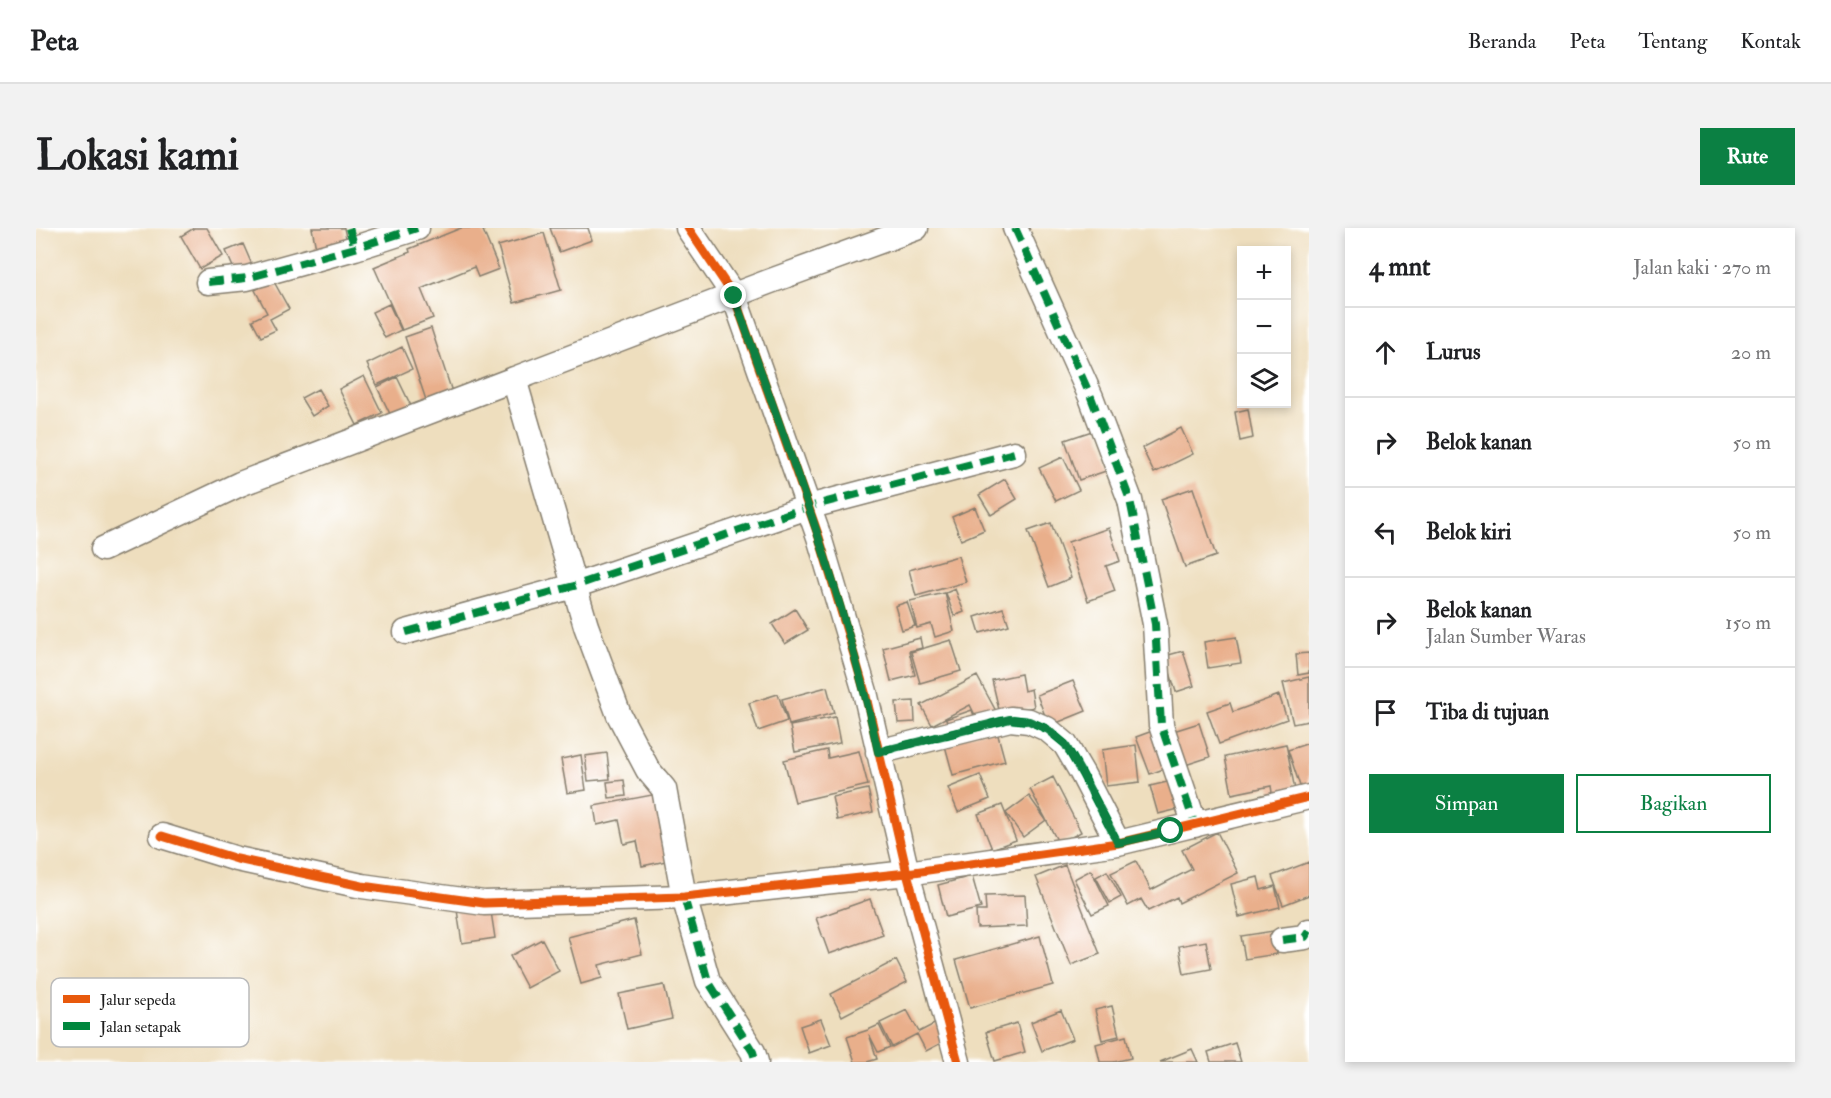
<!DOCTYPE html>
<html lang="id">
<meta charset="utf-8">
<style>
:root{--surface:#fff;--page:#f2f2f2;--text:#202124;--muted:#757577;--line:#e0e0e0;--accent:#0b8043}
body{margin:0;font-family:"IM FELL Double Pica",serif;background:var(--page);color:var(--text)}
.controls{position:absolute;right:18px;top:18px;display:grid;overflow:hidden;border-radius:0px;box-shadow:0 3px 9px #0003}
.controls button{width:54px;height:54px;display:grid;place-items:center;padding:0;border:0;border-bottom:2px solid var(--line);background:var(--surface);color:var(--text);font:30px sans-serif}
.stop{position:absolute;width:18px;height:18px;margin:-14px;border:4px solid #0b8043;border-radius:50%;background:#fff}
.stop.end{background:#0b8043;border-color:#fff;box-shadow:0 2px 6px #0008}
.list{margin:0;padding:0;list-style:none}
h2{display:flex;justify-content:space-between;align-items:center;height:78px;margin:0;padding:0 24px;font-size:26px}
h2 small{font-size:20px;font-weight:400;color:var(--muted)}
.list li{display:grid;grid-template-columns:39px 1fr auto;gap:18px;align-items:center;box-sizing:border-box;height:90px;padding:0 24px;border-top:2px solid var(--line)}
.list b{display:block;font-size:22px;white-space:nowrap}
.list p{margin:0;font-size:20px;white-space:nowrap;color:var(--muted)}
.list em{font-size:20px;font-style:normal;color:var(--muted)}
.actions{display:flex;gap:12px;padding:18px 24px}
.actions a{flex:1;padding:14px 0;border:2px solid var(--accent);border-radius:0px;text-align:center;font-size:21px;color:var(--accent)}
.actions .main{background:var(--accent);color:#fff}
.icon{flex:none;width:33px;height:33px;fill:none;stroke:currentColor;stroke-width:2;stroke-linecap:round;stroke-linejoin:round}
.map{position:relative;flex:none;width:1273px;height:834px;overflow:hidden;border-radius:0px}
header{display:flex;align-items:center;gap:36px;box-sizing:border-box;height:84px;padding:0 30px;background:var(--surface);border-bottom:2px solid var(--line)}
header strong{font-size:28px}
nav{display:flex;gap:33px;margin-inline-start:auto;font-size:21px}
.intro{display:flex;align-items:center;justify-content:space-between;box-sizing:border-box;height:144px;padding:0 36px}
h1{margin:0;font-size:42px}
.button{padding:15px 27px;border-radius:0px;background:var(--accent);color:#fff;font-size:21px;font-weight:700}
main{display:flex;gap:36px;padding:0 36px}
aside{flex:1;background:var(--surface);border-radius:0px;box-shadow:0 3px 9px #0003}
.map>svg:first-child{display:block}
.building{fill:#e9af8b}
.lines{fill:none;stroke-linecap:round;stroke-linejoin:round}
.minor-casing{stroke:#857d6d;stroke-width:27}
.minor{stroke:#fff;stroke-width:24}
.quiet{stroke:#00873e;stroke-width:8;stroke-dasharray:15 8;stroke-linecap:butt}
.cycleway-casing{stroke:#fff;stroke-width:13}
.cycleway{stroke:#e8590c;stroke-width:9}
.route{stroke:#0b8043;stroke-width:8}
.key{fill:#fff;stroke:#bbb;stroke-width:1.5}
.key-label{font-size:16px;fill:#1c1c1c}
</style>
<header>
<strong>Peta</strong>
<nav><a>Beranda</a><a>Peta</a><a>Tentang</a><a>Kontak</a></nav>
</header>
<div class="intro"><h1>Lokasi kami</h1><a class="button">Rute</a></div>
<main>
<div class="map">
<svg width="1273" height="834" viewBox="0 0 1273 834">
<rect width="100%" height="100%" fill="#fff"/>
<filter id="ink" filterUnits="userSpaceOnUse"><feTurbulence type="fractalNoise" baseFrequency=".0167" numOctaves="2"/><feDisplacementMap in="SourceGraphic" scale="12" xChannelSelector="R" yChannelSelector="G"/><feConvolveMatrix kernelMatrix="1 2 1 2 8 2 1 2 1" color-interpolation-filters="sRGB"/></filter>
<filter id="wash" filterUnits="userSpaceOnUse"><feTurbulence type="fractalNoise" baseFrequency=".008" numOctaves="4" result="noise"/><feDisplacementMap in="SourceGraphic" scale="24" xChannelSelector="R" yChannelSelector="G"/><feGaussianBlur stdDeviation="1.35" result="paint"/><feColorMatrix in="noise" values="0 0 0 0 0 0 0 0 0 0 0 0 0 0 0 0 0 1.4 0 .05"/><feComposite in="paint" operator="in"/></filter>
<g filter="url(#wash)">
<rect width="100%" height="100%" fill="#eedebe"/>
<g id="blocks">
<path class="building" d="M158,0H171L187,28L164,41L145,8Z
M276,0H308L312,19L281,26Z
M425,0H446L463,41L442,49L438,39L385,61L397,90L366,102L338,39L374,24L373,21Z
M514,0H552L556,12L523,24Z
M508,5L525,62L478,75L462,18Z
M207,16L217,39L200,46L190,23Z
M237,52L253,81L234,91L240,102L225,109L216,92L231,85L219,62Z
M353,76L365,102L349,110L336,84Z
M395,100L417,167L391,175L369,109Z
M366,119L376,141L341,157L331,136Z
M328,148L346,185L321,197L303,161Z
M361,149L377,182L357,192L341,159Z
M282,161L292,178L276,188L265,170Z
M1212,181L1217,210L1204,213L1199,184Z
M1145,200L1157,226L1118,245L1106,220Z
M1062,201L1076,241L1043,252L1029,212Z
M1027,229L1043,262L1020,273L1003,240Z
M969,251L981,271L955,287L943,267Z
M1157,260L1180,328L1149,339L1125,271Z
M939,279L948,302L925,312L916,289Z
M1015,295L1035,350L1013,359L992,303Z
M1073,300L1084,333L1070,338L1079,363L1052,373L1032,314Z
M922,328L930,354L880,368L873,342Z
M919,361L928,384L918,388L910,365Z
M909,365L918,403L899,409L895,396L881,400L874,373Z
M871,374L879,398L866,402L859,378Z
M967,380L973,397L944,405L939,389Z
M759,381L772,402L749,416L736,396Z
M1200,409L1205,435L1172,440L1168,414Z
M884,410L886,420L873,423L879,447L855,453L847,420Z
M915,412L925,443L884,455L875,424Z
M1147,423L1158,458L1140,464L1129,428Z
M1273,425V445L1262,447L1260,426Z
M985,446L988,463L995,461L998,479L964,486L956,452Z
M941,448L961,485L943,495L934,477L896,497L885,477Z
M1273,449V493L1257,496L1247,455Z
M1037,453L1050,483L1013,498L1001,467Z
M791,459L798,485L753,497L746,471Z
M742,466L751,493L722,503L713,475Z
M1243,467L1251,491L1183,516L1171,483L1194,475L1197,484Z
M878,473L879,494L862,495L860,474Z
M936,482L940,494L913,502L910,491Z
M799,489L804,515L759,524L754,498Z
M1163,495L1174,529L1143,539L1131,505Z
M960,500L969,533L917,547L908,514Z
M1119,502L1133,539L1114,546L1100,509Z
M1273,515V564L1267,567L1252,522Z
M1250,516L1260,567L1237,571L1235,558L1196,566L1189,529Z
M1100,517L1104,554L1070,558L1066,522Z
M791,522L792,530L823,523L832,557L759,574L748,532Z
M571,525L574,551L552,553L549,528Z
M545,527L550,562L531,565L525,531Z
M944,547L954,571L922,584L912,560Z
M1017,549L1045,604L1023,616L994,561Z
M588,552L590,568L573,570L571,554Z
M1140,552L1147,580L1122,586L1114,558Z
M832,561L837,584L801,592L796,569Z
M621,566L635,632L606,638L601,613L588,616L583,592L561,597L558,578Z
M993,568L1010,592L987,609L970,585Z
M966,577L980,612L956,621L942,586Z
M1181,604L1202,645L1143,675L1141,669L1112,683L1105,671L1092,678L1075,645L1100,633L1115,662L1156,641L1146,622Z
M1273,634V667L1247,677L1236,648Z
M1029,637L1064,726L1035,737L1000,649Z
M1055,642L1073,678L1056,686L1038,651Z
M1071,643L1085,669L1074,675L1060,649Z
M936,648L945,680L910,689L902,657Z
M1222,649L1225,662L1239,658L1244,679L1203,689L1195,656Z
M989,667L991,698L941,700L940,683H950L949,668Z
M834,671L847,707L793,726L780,690Z
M454,677L459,710L426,715L421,682Z
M598,692L606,726L563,737L566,750L545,756L532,709Z
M1237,703L1241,726L1209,731L1205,708Z
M1004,708L1017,757L934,780L920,732Z
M506,711L523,743L491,760L474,728Z
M1170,713L1175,741L1148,746L1143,718Z
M860,732L871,754L806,788L795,766Z
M628,757L636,791L591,801L583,766Z
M1076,778L1083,808L1066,812L1059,782Z
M871,782L883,804L902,794L911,812L890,823L881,806L856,819L844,795Z
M1025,782L1037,811L1006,823L995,794Z
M785,791L795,817L773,825L764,798Z
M981,795L989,824L959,833L950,804Z
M843,797L854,819L842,824L833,806L841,831L831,834H819L811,809L832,802Z
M1090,808L1095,830L1078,834H1064L1060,816Z
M1199,815L1205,834H1175L1172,824Z
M1156,821L1162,834H1124Z"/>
</g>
</g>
<g filter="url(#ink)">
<use href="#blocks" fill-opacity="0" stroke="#857d6d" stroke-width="1.5"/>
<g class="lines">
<defs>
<path id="minor" d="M652,0L698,68L783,309L829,464L871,645L922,834
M979,0L1055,169L1094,272L1119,396L1125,497L1159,597
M172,54L211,50L319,20L381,0
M478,151L550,398L583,487L612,542L628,561L648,669L672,753L717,824L720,834
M67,321L204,256L732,54L880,0
M370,404L538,358L772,279L978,225
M842,524L974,491L993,493L1011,501L1029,516L1046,545L1082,615
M126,608L201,631L326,658L448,675L648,669L871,645L1082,615L1273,569
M1246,712L1269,709L1273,703"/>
</defs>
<use href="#minor" class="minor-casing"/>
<use href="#minor" class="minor"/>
<path class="quiet" d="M313,0L319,20
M979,0L1055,169L1094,272L1119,396L1125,497L1159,597
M172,54L211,50L319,20L381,0
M370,404L538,358L772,279L978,225
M842,524L974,491L993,493L1011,501L1029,516L1046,545L1082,615
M648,669L672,753L717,824L720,834
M1246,712L1269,709L1273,703"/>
<defs>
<path id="cycleway" d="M652,0L698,68L783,309L829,464L871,645L922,834
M126,608L201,631L326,658L448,675L648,669L871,645L1082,615L1273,569"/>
</defs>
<use href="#cycleway" class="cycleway-casing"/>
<use href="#cycleway" class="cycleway"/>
</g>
</g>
<g class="lines" filter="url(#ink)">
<path class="route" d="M698,68C751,218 809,368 842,524L974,491L993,493L1011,501L1029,516L1046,546L1082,615L1135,603"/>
</g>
<rect x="15" y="750" width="198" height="69" rx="9" class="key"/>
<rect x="27" y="767" width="27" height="8" fill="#e8590c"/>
<rect x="27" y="794" width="27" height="8" fill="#00873e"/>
<g class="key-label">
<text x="64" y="777">Jalur sepeda</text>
<text x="64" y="804">Jalan setapak</text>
</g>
</svg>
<div class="controls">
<button>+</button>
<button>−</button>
<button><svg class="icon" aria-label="layers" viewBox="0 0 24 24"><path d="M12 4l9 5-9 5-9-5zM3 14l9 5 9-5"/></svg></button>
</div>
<div class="stop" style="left:1135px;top:603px"></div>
<div class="stop end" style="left:698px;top:68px"></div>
</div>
<aside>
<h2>4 mnt<small>Jalan kaki · 270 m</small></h2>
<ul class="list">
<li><svg class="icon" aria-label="ahead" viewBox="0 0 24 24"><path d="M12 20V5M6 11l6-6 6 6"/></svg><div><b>Lurus</b></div><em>20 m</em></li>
<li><svg class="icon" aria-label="right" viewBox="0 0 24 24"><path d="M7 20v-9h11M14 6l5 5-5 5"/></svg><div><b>Belok kanan</b></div><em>50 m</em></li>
<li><svg class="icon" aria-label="left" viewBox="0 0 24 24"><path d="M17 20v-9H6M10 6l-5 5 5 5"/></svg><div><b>Belok kiri</b></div><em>50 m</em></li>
<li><svg class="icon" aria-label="right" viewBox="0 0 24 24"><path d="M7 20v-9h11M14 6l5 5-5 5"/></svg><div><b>Belok kanan</b><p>Jalan Sumber Waras</p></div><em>150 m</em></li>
<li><svg class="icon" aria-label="arrive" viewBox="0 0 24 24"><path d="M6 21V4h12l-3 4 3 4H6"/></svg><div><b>Tiba di tujuan</b></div></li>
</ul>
<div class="actions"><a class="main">Simpan</a><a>Bagikan</a></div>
</aside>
</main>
